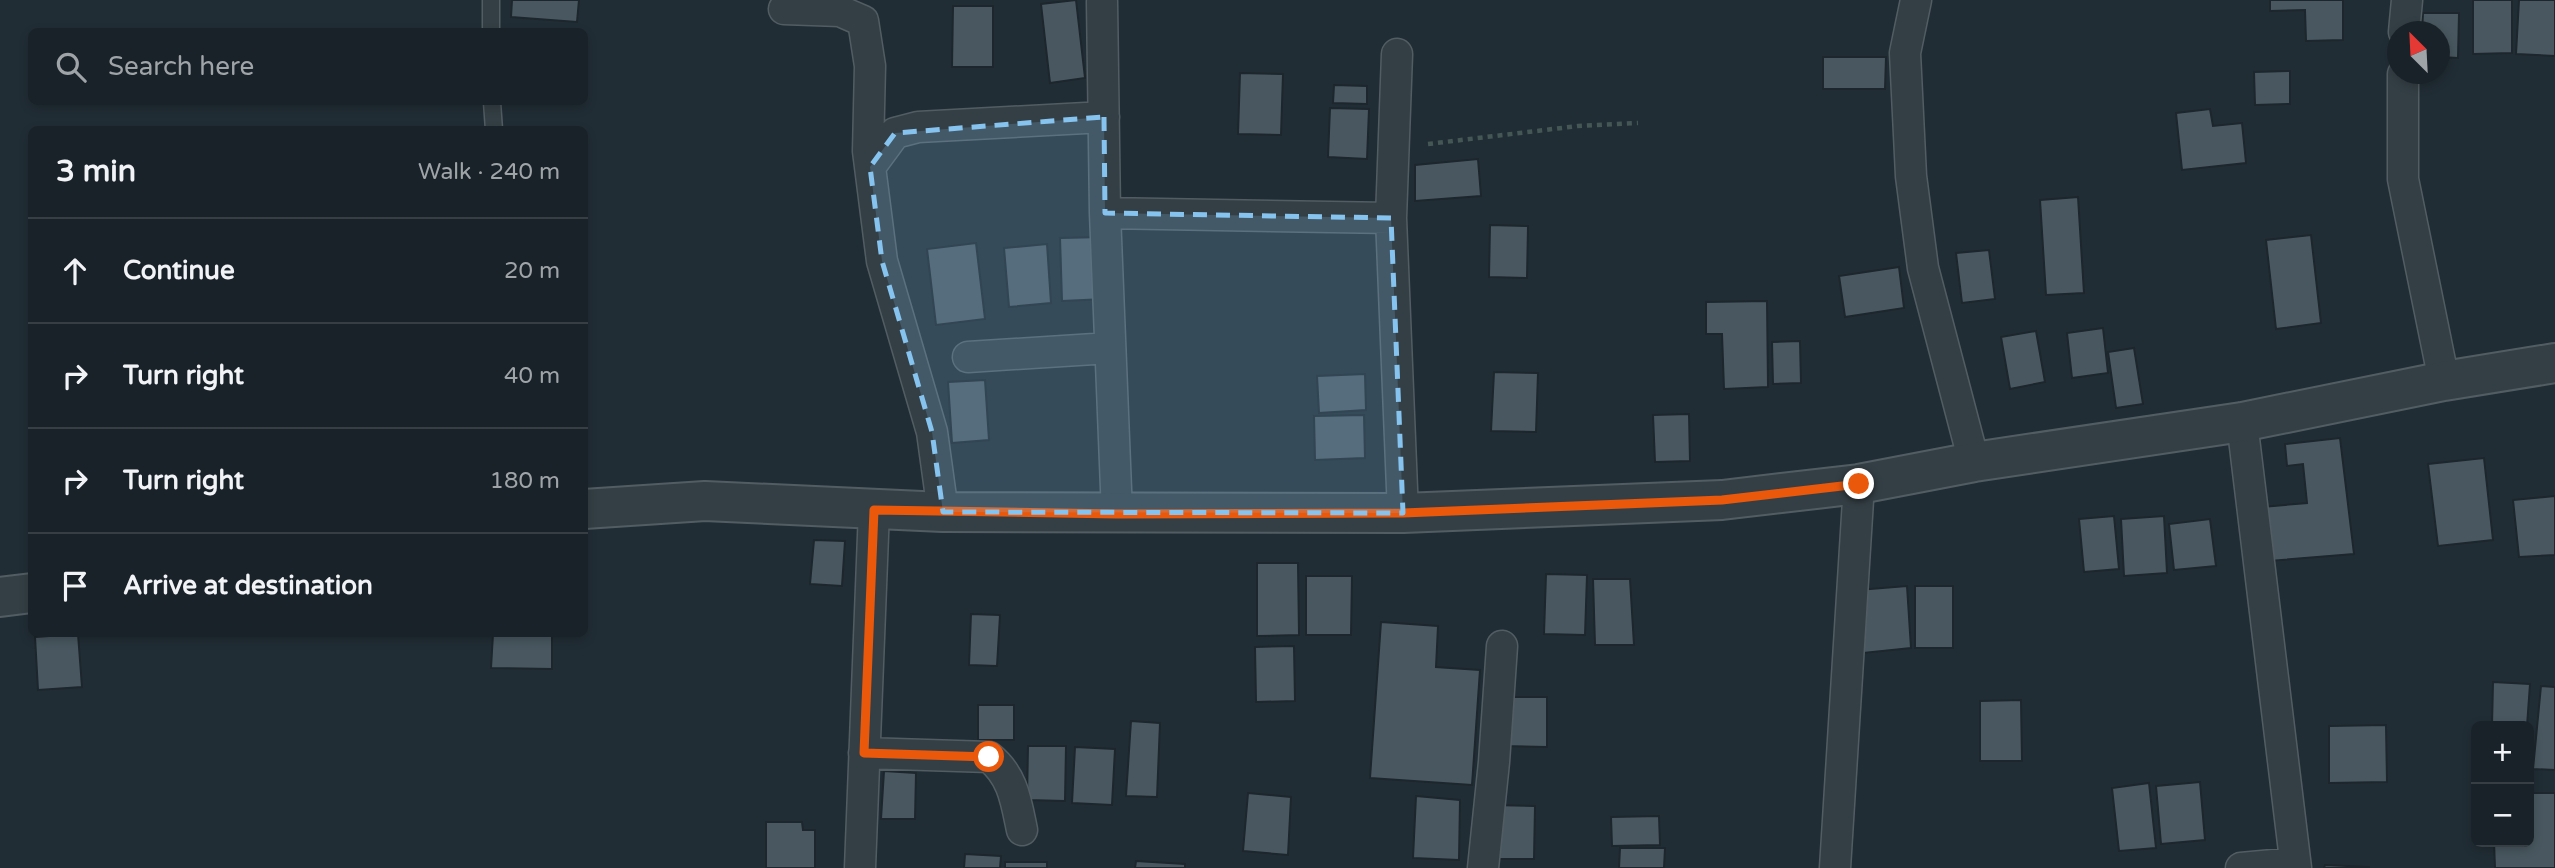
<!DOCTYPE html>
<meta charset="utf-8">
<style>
:root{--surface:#192228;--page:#222a30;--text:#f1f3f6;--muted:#9fa4a8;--line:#373f45}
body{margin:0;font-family:"Varela Round",sans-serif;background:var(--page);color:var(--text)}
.controls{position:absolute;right:21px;bottom:21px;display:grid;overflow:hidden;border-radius:10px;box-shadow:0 4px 10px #0003}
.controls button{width:63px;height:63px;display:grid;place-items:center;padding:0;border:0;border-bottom:2px solid var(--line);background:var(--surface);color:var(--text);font:35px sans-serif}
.compass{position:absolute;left:2387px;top:21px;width:63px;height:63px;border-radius:50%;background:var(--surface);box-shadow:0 4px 10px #0003;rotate:336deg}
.stop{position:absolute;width:21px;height:21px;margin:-16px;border:5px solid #ea580c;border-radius:50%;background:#fff}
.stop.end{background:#ea580c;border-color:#fff;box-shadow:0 2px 7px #0008}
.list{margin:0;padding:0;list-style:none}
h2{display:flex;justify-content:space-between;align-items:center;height:91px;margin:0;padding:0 28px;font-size:30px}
h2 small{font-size:23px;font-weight:400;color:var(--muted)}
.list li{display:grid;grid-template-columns:46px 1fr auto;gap:21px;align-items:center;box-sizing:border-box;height:105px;padding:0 28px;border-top:2px solid var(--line)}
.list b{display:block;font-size:26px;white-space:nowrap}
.list em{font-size:23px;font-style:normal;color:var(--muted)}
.icon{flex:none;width:38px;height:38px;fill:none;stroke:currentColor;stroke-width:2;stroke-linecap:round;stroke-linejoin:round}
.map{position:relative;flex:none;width:2555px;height:868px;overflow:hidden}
.search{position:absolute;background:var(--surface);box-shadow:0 4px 10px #0003;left:28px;top:28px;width:560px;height:77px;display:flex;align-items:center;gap:18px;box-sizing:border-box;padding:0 24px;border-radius:10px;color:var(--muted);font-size:26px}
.panel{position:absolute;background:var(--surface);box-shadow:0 4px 10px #0003;left:28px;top:126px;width:560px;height:511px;border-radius:10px}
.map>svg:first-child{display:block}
.building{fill:#495860;stroke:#1c262c;stroke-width:2}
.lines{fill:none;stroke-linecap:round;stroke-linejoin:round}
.service-casing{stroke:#525d63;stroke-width:19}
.minor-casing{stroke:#525d63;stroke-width:33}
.tertiary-casing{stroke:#525d63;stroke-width:42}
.path{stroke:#445755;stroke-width:4.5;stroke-dasharray:5 5;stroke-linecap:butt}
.service{stroke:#343f45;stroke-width:16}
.minor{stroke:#343f45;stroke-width:30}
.tertiary{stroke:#343f45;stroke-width:38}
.route{stroke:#ea580c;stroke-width:9}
.marked{fill:#86c4ef;fill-opacity:0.2;stroke:#86c4ef;stroke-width:5;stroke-dasharray:14 9;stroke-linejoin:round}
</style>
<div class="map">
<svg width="2555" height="868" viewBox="0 0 2555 868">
<rect width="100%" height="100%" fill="#212d35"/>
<path class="building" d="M512,0H579L577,22L511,17Z
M1076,0L1085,78L1050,83L1041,4Z
M2270,0H2343V40L2306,41L2305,10L2270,11Z
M2473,0H2512V53L2473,54Z
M2519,0H2555V56L2516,54Z
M953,6H993V67H952Z
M2423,13H2459L2458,58L2440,57V32H2422Z
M1823,57H1886L1885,89H1823Z
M2290,71V104L2255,105L2254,72Z
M1240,73L1283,74L1281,135L1238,134Z
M1334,85L1367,86V104L1333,103Z
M1330,108L1369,109L1367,159L1328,157Z
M2210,109L2213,126L2242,123L2246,163L2182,170L2176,113Z
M1478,159L1481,196L1415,201V165Z
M2078,197L2084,293L2046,295L2040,200Z
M1490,225L1528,226L1527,278L1489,277Z
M2311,235L2321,323L2276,329L2266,240Z
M1103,237L1105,299L1062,301L1060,238Z
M976,243L985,319L936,325L927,249Z
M1047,244L1051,303L1009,307L1004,248Z
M1989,250L1995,299L1962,303L1956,253Z
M1899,267L1904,308L1845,317L1839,276Z
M1767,301L1768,387L1724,389L1722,334H1706V302Z
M2103,328L2108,373L2072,378L2067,333Z
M2036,331L2045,382L2010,389L2001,337Z
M1800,341L1801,383L1773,384L1772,342Z
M2134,348L2143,404L2116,408L2108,352Z
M1494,372L1538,373L1536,432L1491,431Z
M1365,374L1366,410L1319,413L1317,376Z
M985,380L989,440L952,443L948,382Z
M1689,414L1690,461L1655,462L1653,415Z
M1364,415L1365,458L1315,460L1314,416Z
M2340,438L2354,554L2269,561L2262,507L2307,503L2303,464L2287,466L2285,444Z
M2484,458L2493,540L2438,546L2428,464Z
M2555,496V555L2519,557L2513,500Z
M2114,516L2119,569L2084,572L2079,519Z
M2164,516L2167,573L2124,576L2121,519Z
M2210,519L2216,566L2174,570L2169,524Z
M814,540L845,541L842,586L810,584Z
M1257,563H1298L1299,635L1257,636Z
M1546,574L1587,575L1585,635L1544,634Z
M1306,576H1352L1351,635H1306Z
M1593,579H1630L1634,645H1595Z
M1907,586L1911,648L1863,653L1858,590Z
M1915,586H1953V648H1915Z
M971,614L1000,615L997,666L969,665Z
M1381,622L1438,626L1436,667L1480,670L1472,785L1370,778Z
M78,634L82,687L38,690L35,637Z
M493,634H552V669L491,668Z
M1294,646L1295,701L1256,702L1255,647Z
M2493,682L2530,684L2527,726H2492Z
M2541,686L2555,687V770L2533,769Z
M1503,697H1547V747L1501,746Z
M2021,700L2022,761H1980V701Z
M978,705H1014V740H978Z
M1131,721L1160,723L1157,797L1126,796Z
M2386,725L2387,782L2329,783V726Z
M1028,746H1066L1065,801L1027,800Z
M1075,747L1115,749L1112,805L1072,803Z
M884,771L916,773L915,819H881Z
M2200,782L2205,840L2161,844L2156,786Z
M2149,783L2156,848L2119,851L2112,788Z
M1248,793L1291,797L1288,855L1243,851Z
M2529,793H2555V868H2495L2494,842H2529Z
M1416,796L1460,800L1459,860L1413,858Z
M1492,805L1535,806L1534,859H1491Z
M1659,816L1660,845L1612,846L1611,817Z
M766,822H802L803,830H815V868H766Z
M1620,848H1665L1664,868H1619Z
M965,854L1001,856L1000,868H964Z
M1136,861L1185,864V868H1135Z
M1005,862H1047V868H1005Z
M2325,865L2369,867V868H2324Z"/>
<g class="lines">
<defs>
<path id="service" d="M491,32V0
M492,102L494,130"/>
<path id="minor" d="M1916,0L1905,53L1911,176L1923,268L1974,462
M1102,2L1105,213L1117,514
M784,9L840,11L863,21L870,66L868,151L882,261L932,432L943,512
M2404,32L2407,0
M1397,54L1391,218L1403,513
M2403,74V179L2444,381
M870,167L895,133L918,127L1104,117
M1105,213L1391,218
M968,357L1110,348
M2242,422L2296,868
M864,753L989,757C1013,776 1016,801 1022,830
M860,868L874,510
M1483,868L1494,762L1502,646
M1835,868L1859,484
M2241,868L2295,863"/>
<path id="tertiary" d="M584,509L705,501L943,512L1403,513L1722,500L1859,484L1974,462L2242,422L2444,381L2555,363
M0,597L32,593"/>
</defs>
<use href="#service" class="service-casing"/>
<use href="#minor" class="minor-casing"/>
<use href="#tertiary" class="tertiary-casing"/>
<path class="path" d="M1428,144L1578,126L1638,123"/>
<use href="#service" class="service"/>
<use href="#minor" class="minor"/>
<use href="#tertiary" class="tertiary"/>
</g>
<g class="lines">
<path class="route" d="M989,757L864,753L874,510L1117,514L1403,513L1722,500L1859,484"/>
</g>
<path class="marked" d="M1104,117L1105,213L1391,218L1403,513L943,512L932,432L882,261L870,167L895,133Z"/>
</svg>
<div class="controls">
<button>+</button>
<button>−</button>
</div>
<svg class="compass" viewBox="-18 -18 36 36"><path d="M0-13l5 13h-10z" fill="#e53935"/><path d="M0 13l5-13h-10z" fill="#9fa4a8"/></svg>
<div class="stop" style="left:989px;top:757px"></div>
<div class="stop end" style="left:1859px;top:484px"></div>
<div class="search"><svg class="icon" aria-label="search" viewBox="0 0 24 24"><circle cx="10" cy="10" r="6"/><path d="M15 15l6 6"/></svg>Search here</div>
<section class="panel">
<h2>3 min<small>Walk · 240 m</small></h2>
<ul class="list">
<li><svg class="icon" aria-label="ahead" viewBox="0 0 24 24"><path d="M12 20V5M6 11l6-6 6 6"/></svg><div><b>Continue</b></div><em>20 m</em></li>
<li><svg class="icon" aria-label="right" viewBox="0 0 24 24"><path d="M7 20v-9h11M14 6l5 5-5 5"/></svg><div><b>Turn right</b></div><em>40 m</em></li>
<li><svg class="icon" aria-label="right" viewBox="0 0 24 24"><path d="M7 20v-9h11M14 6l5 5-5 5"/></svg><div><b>Turn right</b></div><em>180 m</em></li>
<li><svg class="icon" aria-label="arrive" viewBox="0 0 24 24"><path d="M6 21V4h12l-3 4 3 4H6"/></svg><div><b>Arrive at destination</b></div></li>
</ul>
</section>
</div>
